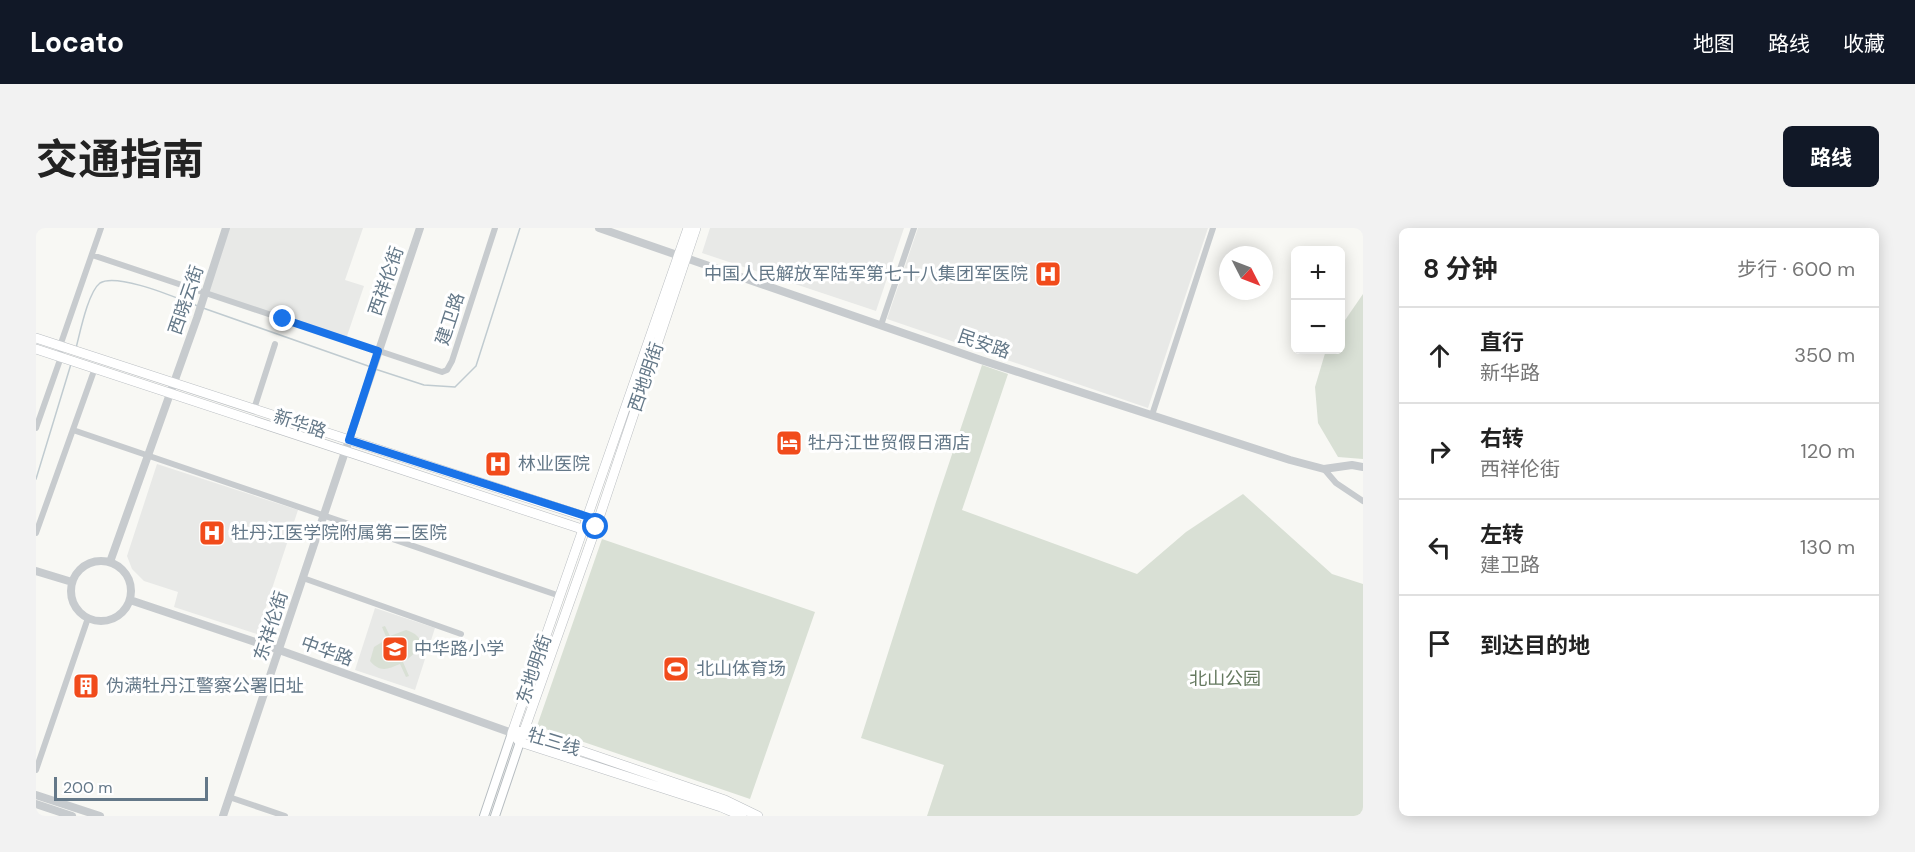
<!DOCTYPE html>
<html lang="zh">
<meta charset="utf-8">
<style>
:root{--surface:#fff;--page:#f2f2f2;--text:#222;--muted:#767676;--line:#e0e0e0;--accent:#111827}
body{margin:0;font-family:"DM Sans","Noto Sans SC",sans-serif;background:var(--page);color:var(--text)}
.controls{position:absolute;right:18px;top:18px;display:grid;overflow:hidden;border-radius:9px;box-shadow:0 3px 15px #0003}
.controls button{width:54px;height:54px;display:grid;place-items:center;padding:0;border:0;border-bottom:2px solid var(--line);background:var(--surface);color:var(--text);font:30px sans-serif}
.compass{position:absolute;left:1183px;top:18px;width:54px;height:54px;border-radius:50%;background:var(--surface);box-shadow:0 3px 15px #0003;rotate:132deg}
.scale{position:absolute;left:18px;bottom:15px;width:154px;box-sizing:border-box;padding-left:6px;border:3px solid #647888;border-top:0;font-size:16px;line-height:21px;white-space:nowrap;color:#647888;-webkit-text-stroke:4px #fff;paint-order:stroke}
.stop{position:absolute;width:18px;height:18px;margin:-14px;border:4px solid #1a73e8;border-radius:50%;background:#fff}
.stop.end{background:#1a73e8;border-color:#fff;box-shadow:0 2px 6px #0008}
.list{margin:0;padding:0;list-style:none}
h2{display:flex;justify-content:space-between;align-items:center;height:78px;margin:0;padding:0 24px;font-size:26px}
h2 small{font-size:20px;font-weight:400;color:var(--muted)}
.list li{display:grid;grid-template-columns:39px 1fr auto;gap:18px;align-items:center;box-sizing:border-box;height:96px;padding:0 24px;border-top:2px solid var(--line)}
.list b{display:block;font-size:22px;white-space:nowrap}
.list p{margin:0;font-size:20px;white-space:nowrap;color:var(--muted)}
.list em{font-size:20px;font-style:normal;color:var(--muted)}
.icon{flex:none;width:33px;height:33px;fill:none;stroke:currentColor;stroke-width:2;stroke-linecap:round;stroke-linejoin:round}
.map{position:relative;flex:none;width:1327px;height:588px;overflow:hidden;border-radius:9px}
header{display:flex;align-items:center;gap:36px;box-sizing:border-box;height:84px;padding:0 30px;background:var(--accent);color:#fff}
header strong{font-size:28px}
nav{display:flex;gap:33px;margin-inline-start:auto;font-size:21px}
.intro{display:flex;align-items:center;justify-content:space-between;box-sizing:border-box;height:144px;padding:0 36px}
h1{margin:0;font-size:42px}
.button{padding:15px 27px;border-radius:9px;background:var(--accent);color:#fff;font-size:21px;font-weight:700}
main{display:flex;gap:36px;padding:0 36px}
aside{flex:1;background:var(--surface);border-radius:9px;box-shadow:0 3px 15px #0003}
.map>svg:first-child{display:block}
.built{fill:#e8e9e7}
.green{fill:#d9e0d5}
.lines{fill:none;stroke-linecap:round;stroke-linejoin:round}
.stream{stroke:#c0cbd0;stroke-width:1.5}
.secondary-casing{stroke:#b7bdc1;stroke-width:10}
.primary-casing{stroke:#babec2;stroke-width:10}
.minor{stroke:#c7cbce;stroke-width:6}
.tertiary{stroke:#c7cbce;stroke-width:8}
.secondary{stroke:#fff;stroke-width:8}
.primary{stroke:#fff;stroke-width:9}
.route{stroke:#1a73e8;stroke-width:8}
.labels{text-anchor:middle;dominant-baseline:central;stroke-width:6;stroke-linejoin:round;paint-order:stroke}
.poi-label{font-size:18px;fill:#647888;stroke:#fff;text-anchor:start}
.street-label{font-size:18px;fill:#647888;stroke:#fff}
.park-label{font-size:18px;fill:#65795f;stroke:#fff}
</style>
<header>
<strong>Locato</strong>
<nav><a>地图</a><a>路线</a><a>收藏</a></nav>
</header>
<div class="intro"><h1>交通指南</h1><a class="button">路线</a></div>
<main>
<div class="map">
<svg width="1327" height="588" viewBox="0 0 1327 588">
<rect width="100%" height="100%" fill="#f8f8f4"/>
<path class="built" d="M192,0H327L309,52L328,58L310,111L170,65Z
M674,0H868L840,83L666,25Z
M882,0H1172L1112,180L851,91Z
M121,236L262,282L221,406L138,379L142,364L108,353L96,341L91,328Z
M339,380L399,400L379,462L319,442Z"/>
<path class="green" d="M1327,66V231L1302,229L1282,195L1279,159L1290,122H1304L1305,98Z
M946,137L972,146L926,282L1101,346L1150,304L1207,266L1296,346L1327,356V588H891L908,537L825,510L900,274Z
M566,311L779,384L714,571L501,498Z
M349,398L354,408L370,402C395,410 382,425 367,434L373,448L370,449L364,436C352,441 344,445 334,433L338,419L351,411L346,399Z"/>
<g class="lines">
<path class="stream" d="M167,80L335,139
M40,120C44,105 52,64 64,55C81,44 143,71 162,78
M339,141L388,157L419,159L440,138L484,0
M0,251L35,136"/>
<defs>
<path id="secondary" d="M448,588L476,505
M459,588L484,514"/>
<path id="primary" d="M0,110L562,293
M0,121L558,305
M482,504L487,503L689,572L722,588
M476,505L652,0
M481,511L484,514L685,579L706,588
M484,514L558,305L660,0"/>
</defs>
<use href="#secondary" class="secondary-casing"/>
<use href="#primary" class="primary-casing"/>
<path class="minor" d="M56,27L406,144L411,142L416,133L459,0
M845,97L878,0
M218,181L239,116
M1116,187L1177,0
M0,200L25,129L24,118L65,0
M37,202L524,368
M1288,241L1300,255L1327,273
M0,305L59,140
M267,350L425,406
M0,542L52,390
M193,569L249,588"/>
<path class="tertiary" d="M563,0L945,132L1254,232L1288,241L1316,237L1327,239
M35 363a30 30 0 1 1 60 0a30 30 0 1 1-60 0Z
M74,334L161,90L190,0
M0,343L36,354
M94,372L243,422L476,505
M0,567L64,588
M0,576L36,588
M187,588L384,0"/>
<use href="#secondary" class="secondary"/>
<use href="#primary" class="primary"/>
</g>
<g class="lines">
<path class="route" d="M247,91L342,123L313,212L562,292L560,299"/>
</g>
<defs>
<symbol id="hospital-square" viewBox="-11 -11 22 22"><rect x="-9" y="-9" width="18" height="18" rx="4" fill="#f14b1b" stroke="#fff"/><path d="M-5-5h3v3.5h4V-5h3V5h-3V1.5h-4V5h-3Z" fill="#fff"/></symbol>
<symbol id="hotel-square" viewBox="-11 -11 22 22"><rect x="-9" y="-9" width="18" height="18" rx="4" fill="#f14b1b" stroke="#fff"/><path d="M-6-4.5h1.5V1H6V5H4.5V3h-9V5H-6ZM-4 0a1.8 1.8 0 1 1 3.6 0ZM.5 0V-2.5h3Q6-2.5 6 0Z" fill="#fff"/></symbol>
<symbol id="school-square" viewBox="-11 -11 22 22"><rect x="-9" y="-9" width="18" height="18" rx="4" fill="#f14b1b" stroke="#fff"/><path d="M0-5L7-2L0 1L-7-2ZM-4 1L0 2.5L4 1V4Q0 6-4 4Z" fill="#fff"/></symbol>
<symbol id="stadium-square" viewBox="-11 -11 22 22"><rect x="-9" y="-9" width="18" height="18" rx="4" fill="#f14b1b" stroke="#fff"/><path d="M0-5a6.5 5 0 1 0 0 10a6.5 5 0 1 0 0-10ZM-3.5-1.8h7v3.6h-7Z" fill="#fff"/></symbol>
<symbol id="building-square" viewBox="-11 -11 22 22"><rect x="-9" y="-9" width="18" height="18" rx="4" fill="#f14b1b" stroke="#fff"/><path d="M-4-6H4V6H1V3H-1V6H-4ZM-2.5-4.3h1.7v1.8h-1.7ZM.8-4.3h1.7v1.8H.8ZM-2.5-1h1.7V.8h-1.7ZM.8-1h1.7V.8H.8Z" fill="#fff"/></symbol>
</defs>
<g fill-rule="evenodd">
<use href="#hospital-square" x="997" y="31" width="30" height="30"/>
<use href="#hotel-square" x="738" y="200" width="30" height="30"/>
<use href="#hospital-square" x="447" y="221" width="30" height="30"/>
<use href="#hospital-square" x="161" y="290" width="30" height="30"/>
<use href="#school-square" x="344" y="406" width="30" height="30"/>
<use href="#stadium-square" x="625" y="426" width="30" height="30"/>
<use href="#building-square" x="35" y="443" width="30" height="30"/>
</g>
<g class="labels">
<g class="poi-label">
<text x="992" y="46" text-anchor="end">中国人民解放军陆军第七十八集团军医院</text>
<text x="772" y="215">牡丹江世贸假日酒店</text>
<text x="482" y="236">林业医院</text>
<text x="195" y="305">牡丹江医学院附属第二医院</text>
<text x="378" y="421">中华路小学</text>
<text x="660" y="441">北山体育场</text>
<text x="70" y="458">伪满牡丹江警察公署旧址</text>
</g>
<g class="street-label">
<text transform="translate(350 53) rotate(-71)">西祥伦街</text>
<text transform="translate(150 72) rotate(-71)">西晓云街</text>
<text transform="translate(414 91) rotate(-72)">建卫路</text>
<text transform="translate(948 116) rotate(19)">民安路</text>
<text transform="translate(610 149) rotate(-71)">西地明街</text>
<text transform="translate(264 196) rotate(18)">新华路</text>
<text transform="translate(235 398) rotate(-72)">东祥伦街</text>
<text transform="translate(291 423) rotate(20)">中华路</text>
<text transform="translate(498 441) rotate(-71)">东地明街</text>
<text transform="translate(518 514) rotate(17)">牡三线</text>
</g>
<g class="park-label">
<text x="1189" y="451">北山公园</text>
</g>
</g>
</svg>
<div class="controls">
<button>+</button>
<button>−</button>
</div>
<svg class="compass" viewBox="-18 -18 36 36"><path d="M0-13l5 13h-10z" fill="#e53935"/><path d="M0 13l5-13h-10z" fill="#767676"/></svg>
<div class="scale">200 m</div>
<div class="stop" style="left:560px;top:299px"></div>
<div class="stop end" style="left:247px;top:91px"></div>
</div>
<aside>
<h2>8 分钟<small>步行 · 600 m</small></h2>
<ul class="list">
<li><svg class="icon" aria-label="ahead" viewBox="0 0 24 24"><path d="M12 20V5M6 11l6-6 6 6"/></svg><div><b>直行</b><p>新华路</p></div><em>350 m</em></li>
<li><svg class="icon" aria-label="right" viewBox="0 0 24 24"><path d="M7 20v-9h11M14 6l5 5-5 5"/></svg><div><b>右转</b><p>西祥伦街</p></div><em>120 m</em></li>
<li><svg class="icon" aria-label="left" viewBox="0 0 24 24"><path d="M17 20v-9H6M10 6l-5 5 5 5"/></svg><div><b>左转</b><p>建卫路</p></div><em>130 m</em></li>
<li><svg class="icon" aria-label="arrive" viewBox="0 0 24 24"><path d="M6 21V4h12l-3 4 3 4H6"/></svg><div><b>到达目的地</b></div></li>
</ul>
</aside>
</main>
